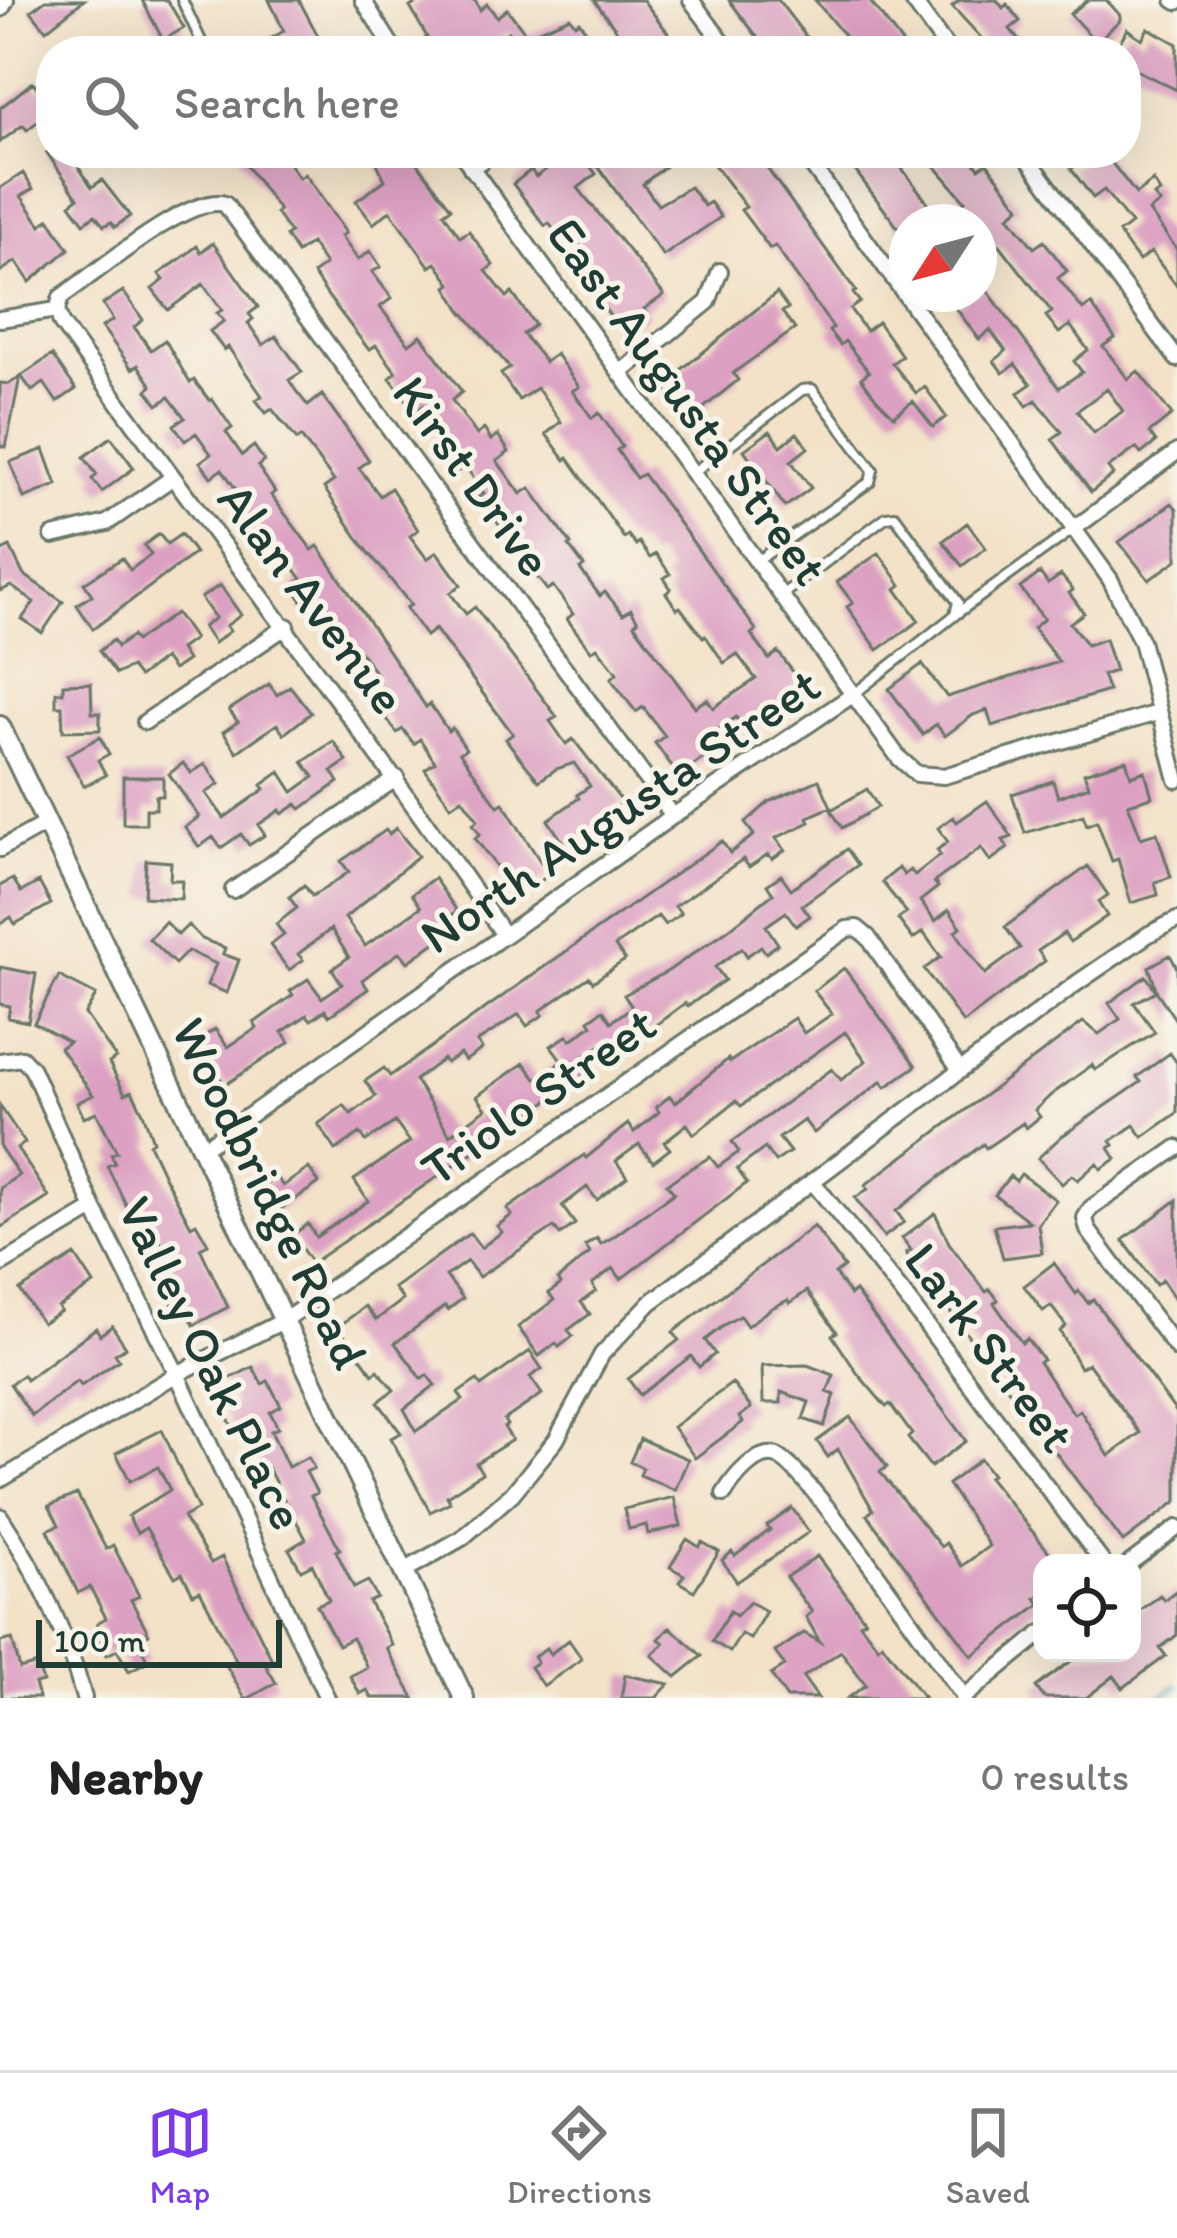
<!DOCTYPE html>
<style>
:root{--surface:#fff;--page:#f2f2f2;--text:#222;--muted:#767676;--line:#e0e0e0;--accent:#7c3aed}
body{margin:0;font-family:Itim,sans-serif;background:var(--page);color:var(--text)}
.controls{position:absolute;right:36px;bottom:36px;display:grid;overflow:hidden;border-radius:24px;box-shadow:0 12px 48px #0002}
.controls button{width:108px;height:108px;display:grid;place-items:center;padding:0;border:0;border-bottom:3px solid var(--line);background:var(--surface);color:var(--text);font:60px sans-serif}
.compass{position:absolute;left:889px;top:204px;width:108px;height:108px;border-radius:50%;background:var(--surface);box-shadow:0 12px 48px #0002;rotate:234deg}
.scale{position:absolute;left:36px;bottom:30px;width:246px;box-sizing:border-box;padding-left:12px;border:6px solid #1f3d34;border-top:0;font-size:33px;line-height:42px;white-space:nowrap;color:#1f3d34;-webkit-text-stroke:9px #f7f3e8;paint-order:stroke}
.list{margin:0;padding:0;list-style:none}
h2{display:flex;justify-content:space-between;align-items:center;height:156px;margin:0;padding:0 48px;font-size:51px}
h2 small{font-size:39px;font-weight:400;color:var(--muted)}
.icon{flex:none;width:66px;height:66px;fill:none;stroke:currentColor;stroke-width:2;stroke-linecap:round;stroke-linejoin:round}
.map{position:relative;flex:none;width:1177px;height:1698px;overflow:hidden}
.search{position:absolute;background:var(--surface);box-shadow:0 12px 48px #0002;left:36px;right:36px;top:36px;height:132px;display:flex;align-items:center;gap:30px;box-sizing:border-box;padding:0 42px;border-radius:48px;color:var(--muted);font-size:45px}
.sheet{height:372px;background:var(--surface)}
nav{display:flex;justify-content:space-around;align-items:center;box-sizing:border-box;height:168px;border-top:3px solid var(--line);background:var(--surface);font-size:33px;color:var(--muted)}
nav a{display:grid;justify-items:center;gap:6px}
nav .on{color:var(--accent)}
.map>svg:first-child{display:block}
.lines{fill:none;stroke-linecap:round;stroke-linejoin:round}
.stream{stroke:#47abc7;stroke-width:4.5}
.building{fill:#dca0c2;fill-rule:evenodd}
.service-casing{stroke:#697768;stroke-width:14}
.minor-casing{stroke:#697768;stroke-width:20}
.tertiary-casing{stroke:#697768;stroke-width:24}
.service{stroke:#fff;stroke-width:8}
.minor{stroke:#fff;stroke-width:14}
.tertiary{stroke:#fff;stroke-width:18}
.labels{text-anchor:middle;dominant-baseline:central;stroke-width:10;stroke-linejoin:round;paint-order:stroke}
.street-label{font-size:51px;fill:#1f3d34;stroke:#f7f3e8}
</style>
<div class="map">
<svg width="1177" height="1698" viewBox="0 0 1177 1698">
<rect width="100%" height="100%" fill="#f7f3e8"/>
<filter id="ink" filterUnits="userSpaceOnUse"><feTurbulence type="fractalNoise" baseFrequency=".00833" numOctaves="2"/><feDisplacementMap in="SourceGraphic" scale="24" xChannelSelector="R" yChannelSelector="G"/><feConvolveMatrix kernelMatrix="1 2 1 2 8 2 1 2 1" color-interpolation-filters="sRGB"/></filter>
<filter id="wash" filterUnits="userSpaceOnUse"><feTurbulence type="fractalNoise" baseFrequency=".004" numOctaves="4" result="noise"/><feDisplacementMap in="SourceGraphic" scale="48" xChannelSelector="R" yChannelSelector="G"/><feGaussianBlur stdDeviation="2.7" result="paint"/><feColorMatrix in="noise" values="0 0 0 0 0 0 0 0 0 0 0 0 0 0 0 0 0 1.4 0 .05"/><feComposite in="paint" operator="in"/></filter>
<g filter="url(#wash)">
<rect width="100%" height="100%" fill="#f3e2c8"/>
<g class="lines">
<path class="stream" d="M1161,1698L1177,1686"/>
</g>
<g id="blocks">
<path class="building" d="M45,0H84L46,30L31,11Z
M142,0H167L184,28L163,40Z
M269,0H299L326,51H277L270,39L284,31Z
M422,0H475L480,10L487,4L497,17L507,9L527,35L570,17L575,24L579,21L597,46L590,51H521L508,32L488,47L484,42L472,51H428L421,42L427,37L410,7Z
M594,0H643L682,51H632Z
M729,0H778L817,51H768Z
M815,0H869L908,51H857Z
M960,0H997L1003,8L1007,4L1020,21L1010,29L1028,51H971L984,41L952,6Z
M1088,0H1106L1120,15V20L1096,42L1070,14Z
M1148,28L1177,44V90L1126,65V51H1115L1127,29L1142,39Z
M51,80V111L27,130L23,125L0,142V108L33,82L39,90Z
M47,153H69L92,187L102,180L130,216L115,227L111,222L104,226L95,215L84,223L70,204L78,198Z
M237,153H282L299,178L305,174L346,233L341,236L358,260L370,251L381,267L372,272L392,298L380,307L409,344L421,335L462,392L452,400L477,435L484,429L491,440L498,435L509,452L497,461L521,494L530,488L571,544L569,546L584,566L580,569L600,596L605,592L623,614L631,609L638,621L634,624L695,707L707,699L713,708L756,679L737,654L724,663L705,635L703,637L680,607L677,609L666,593L671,589L664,578L670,574L656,554L650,558L639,542L636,545L628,535L624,538L568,458L565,460L546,434L561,422L537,388L519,400L501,374L510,368L461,310L447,287L451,284L436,263L430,267L390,211L373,224L356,201L385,180L372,153H410L451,208L444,213L460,237L469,231L493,265L486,271L507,297L512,293L535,325L523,334L545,362L556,354L579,387L572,391L592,418L599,413L609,427L622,447L617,450L636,478L643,474L690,538L756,630L751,634L769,659L778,652L800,681L787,691L792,697L758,722L752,715L740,723L736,717L715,732L723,744L687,770L683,764L674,769L655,743L665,736L643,707L636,712L611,679L617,673L597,647L591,651L567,619L573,614L553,586L547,590L522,557L528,552L510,526L503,530L479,497L484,493L465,466L458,471L434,436L441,431L423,406L416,412L390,378L396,372L376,345L369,350L328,296L313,274L325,265L311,243L297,253L286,236L290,233L276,213L279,210Z
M568,153H580L596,174L578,188L664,295L644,309L648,315L634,325L628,316L616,324L596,296L602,291L585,268L592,262L571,235L563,242L549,223L545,226L513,184L531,170L536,177Z
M610,153H682L643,184L658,205L690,187L704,206L710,202L721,217L663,256L596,164Z
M705,153H756L856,291L853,293L860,302L850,309L866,331L878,322L902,356L892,363L916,393L925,387L946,417L933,427L913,401L894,416L876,398L861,378L869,372L845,341L840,345L829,331L833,328L775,246L770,249L741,210L746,207Z
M842,153H898L905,162L900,166L941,220L965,201L924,153H967L979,168L987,163L1020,207L1009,216L1034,248L1044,241L1067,271L1058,278L1083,310L1091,304L1115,338L1103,346L1128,379L1138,371L1172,415L1149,433L1156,442L1141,454L1136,448L1108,468L1113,475L1091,492L1052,439L1062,432L1036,400L1027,406L1018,393L1031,384L1015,364L1003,373L994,361L1006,351L990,330L979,339L955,307L972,294H979V279L1059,388L1082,372L1074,361L1088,350L1070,325L1059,333L1046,316L1052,312L1000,245L994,250L979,230V222L970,217L963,222H907V240ZM1107,389L1123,411L1094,433L1077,411Z
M1078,153H1104L1136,194L1153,181L1160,192L1154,196L1160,203L1149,211L1177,250V286L1151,252L1139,261L1130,249L1119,233L1131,224L1104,190L1093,198L1071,169L1083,160Z
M23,173L33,189L21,196L41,225L49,219L69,249L30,282L16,261L0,272V188Z
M213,243L258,307L249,314L253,319L248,323L263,345L276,336L302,372L289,380L296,391L308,406L322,395L369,460L359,468L380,496L391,488L418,530L410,536L427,559L437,552L461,585L450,593L466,614L475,607L557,717L550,721L566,744L573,739L623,803L610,811L616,818L569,851L548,820L579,798L577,795L590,786L574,763L556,769L539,781L520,758L506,739L513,734L435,629L426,636L406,608L411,605L362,544L324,488L334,481L301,437L297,440L272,409L266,413L256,400L262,396L228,347L224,350L210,331L224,321L217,313L222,310L203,284L168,310L152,289L164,280L159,274L183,257L197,246L201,252Z
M123,291L143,320L134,327L151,350L165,340L190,383L194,380L210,401L212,399L232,428L226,432L242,455L254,446L264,461L258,466L275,492L271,495L312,550L318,546L426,707L430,704L448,731L452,728L466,749L460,753L498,806L503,803L549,875L529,889L518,873L507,881L475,838L480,834L473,824L478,820L462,798L451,806L425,769L435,762L420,739L414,744L403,729L397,733L371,696L377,692L373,686L379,681L375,672L359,650L347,657L322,621L332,613L316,591L302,601L292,587L302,579L275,542L265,550L247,526L238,513L243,510L233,494L237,491L222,469L211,477L200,462L211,454L196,433L185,441L174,425L185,418L169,397L158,405L147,390L152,386L138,365L132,369L102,327L113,320L103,304Z
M777,293L788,308L782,312L795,329L733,373L738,380L689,420L662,385Z
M52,355L76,389L57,402L44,383L32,391L21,376Z
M20,377L6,447L0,446V383L9,384Z
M770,431L781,446L797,433L808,448L791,461L811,488L785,507L744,450Z
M111,437L134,468L102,492L92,479L97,475L84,457Z
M44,449L57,485L24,498L10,462Z
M1172,503L1177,509V560L1149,580L1119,542Z
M967,523L986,548L962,566L943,541Z
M159,534L167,544L181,534L195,553L93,629L77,605L92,595L84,583L122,558L130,570L151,555L144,545Z
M10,547L23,574L63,602L42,633L22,619L34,602L11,586L0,591V552Z
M879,553L901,585L896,589L919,621L878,650L847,607L853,603L837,582Z
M1040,573L1048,584L1061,575L1073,590L1069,593L1084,613L1070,623L1087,645L1105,639L1115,671L1102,675L1108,691L992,726L987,710L973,715L945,736L936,724L923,735L889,689L922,664L947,697L1059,662L1033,628L1044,619L1020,588Z
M220,585L241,615L226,626L230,631L214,643L203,627L215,618L201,598Z
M176,613L194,639L180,649L187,660L173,670L164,658L139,677L131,667L116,674L99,651L113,640L117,647L132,636L136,641Z
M91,683L92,713H100V730L63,731L62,706H56V692H63V684Z
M269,684L277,695L290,686L311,713L284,734L277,724L237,752L223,732L238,722L229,710Z
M100,737L109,754L98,760L106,775L84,786L67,755Z
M333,741L347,761L332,771L339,782L301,809L297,804L282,814L280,810L258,825L265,835L249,845L241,834L221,848L213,837L199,847L185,827L199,817L169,774L183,763L191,773L205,764L219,784L206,793L224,818L265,789L262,785L280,772L293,792L314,777L303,762Z
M1126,760L1131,776L1145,771L1152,797L1128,804L1141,838L1157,833L1171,877L1155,882L1158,895L1131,903L1118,859L1112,861L1097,821L1087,825L1083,815L1025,833L1012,794L1053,781L1058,797L1089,786L1084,773Z
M123,777H163V796H156V809H146V824H123Z
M819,780L831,807L808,817L810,822L776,838L785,850L772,859L768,854L749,867L743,859L675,906L681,914L665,925L658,916L615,946L625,960L593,982L589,977L540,1011L543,1015L527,1026L519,1014L477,1042L482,1049L465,1061L460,1054L446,1063L443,1059L415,1080L450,1135L486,1109L477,1096L524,1063L536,1079L562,1061L551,1046L568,1035L571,1040L592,1025L589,1020L603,1010L611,1022L632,1007L624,995L668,971L729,929L773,894L767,885L781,875L791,889L847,849L858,865L802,905L810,916L796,926L786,912L766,926L778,944L766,953L761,946L747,956L742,948L715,967L725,980L688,1006L685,1003L616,1055L607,1041L583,1057L592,1070L312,1263L292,1235L308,1224L316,1237L368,1201L354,1180L410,1142L395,1122L366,1141L360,1133L336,1150L318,1124L344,1105L351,1114L376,1096L365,1081L384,1068L390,1076L722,841L730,853L754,835L745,823L769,802Z
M867,789L878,807L842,828L831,810Z
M987,801L1012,837L1003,840L1008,848L990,861L981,848L934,882L938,887L920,901L935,921L949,910L961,927L955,931L985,974L1020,948L1005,927L1088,866L1108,895L1098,902L1107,916L1070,942L1064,933L1038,951L1045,961L963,1023L924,969L941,957L923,932L913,939L898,919L907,913L882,882L899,868L904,875L910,870L915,875L940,855L937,850L948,842L938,828L953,817L957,822Z
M396,828L418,856L345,918L365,946L421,907L412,894L434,878L457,911L443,921L450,932L408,962L400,952L379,967L362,980L368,989L329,1016L325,1010L311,1020L307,1015L282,1032L290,1042L225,1085L196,1042L215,1029L228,1047L257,1028L254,1023L293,995L290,991L308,979L322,998L342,984L332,969L349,957L331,929L298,954L303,960L289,970L270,945L284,935L276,924L297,908L289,897L304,885L312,896L327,887L349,872L341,861L386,830L389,834Z
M146,860L171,862L170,880H182L181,899L144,897Z
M13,879L21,892L39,882L51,904L15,924L11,917L0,924V886Z
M165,922L178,935L188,925L202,939L225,948L223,954L239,960L227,993L207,985L216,964L188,951L175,964L149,939Z
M1170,955L1177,968V1022L1157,992L1149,967Z
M0,967L36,974L28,1022L8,1018L10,1006L0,1004Z
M844,968L916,1066L886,1087L882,1081L814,1133L804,1120L779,1138L790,1152L775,1162L765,1148L737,1169L747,1183L621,1279L613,1268L592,1284L596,1291L581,1302L590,1314L568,1330L573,1336L559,1347L556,1343L539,1356L518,1327L554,1300L549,1293L561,1284L558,1279L590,1253L585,1246L597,1238L601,1244L613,1237L674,1193L667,1184L686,1171L710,1157L718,1167L739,1152L732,1142L832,1069L841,1080L866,1061L845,1032L741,1106L736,1101L694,1134L687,1124L664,1142L670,1149L653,1162L639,1144L616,1161L627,1177L597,1200L587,1187L562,1206L575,1224L560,1235L554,1227L479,1277L467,1261L446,1276L463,1298L448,1310L445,1306L395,1343L422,1379L427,1375L435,1385L404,1409L416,1431L463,1400L458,1393L477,1380L481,1386L530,1351L542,1369L530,1377L542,1394L504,1420L507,1425L504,1427L512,1440L476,1463L482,1473L447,1496L450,1502L430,1512L391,1438L401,1433L378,1402L394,1390L378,1370L373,1374L338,1327L365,1306L376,1320L403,1300L394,1288L470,1233L481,1248L502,1232L497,1226L512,1215L507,1209L584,1155L586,1158L628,1124L634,1132L659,1112L656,1107L670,1096L675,1103L728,1059L730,1062L794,1018L804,1033L832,1014L814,991Z
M59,976L96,995L85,1014L116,1058L109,1063L125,1094L132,1091L143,1113L153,1141L149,1144L166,1180L191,1226L196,1223L208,1244L200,1248L228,1307L194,1325L188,1313L179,1317L170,1298L183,1292L165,1260L155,1265L147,1249L161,1242L145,1209L131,1215L107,1166L115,1163L111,1154L117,1152L96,1112L84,1118L77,1103L93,1095L60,1048L69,1042L34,1023Z
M1146,976L1156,991L1134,1003L1155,1032L1095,1070L1092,1065L1051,1095L1035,1110L1040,1117L1026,1128L1023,1123L986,1148L983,1144L944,1174L896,1211L904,1222L884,1237L855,1198L868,1189L865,1185L1083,1022L1099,1034L1120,1019L1109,1003Z
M1170,1053L1177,1063V1113L1143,1137L1134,1125L1111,1141L1114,1145L1109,1148L1116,1159L1101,1169L1097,1163L1078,1180L1072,1175L1062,1184L1038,1158L1062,1136L1141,1082L1137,1077Z
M0,1106L25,1143L17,1148L49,1197L0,1228V1188L19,1175L0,1147Z
M309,1168L319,1183L276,1212L260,1188L276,1177L283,1186Z
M1021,1174L1056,1200L1038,1224L1042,1253L1003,1258L994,1226L1030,1222L995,1195L1010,1176L1016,1181Z
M1177,1200V1302L1162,1280L1156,1285L1123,1240Z
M935,1213L949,1243L986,1292L990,1289L998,1300L994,1303L1022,1343L1027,1339L1043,1360L1039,1362L1060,1394L1074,1414L1080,1410L1109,1456L1140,1433L1088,1363L1080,1368L1060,1331L1066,1326L1051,1306L1043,1311L1024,1286L1054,1263L1076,1294L1079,1291L1088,1303L1093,1299L1177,1413V1501L1123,1542L906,1253L911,1250L902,1238Z
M814,1226L844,1267L835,1274L850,1295L855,1291L966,1441L931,1467L908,1438L912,1434L890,1404L886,1407L858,1374L832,1335L837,1332L807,1291L790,1303L788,1300L770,1309L747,1326L740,1316L727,1323L705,1340L715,1354L699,1367L691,1356L640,1395L628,1379L679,1340L673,1332Z
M75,1255L94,1284L58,1307L61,1311L42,1323L20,1290Z
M112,1326L126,1347L115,1354L119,1360L81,1386L77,1381L32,1416L10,1384L23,1375L26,1380L96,1328L100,1335Z
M807,1365L834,1375L827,1392L835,1395L824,1426L803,1419L809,1402L781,1392V1403H763L762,1366Z
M253,1367L262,1384L268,1381L281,1406L270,1412L278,1428L271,1431L288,1467L308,1457L314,1468L306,1472L317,1493L311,1496L340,1549L336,1551L354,1588L368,1581L377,1598L369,1602L392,1645L386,1648L414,1698H372L367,1690L360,1694L350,1676L367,1667L352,1638L338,1645L326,1623L317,1605L329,1600L312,1564L301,1570L289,1549L306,1539L294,1517L279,1525L269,1506L284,1499L268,1468L262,1470L242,1426L234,1430L224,1410L235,1405L223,1382Z
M732,1383L751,1408L739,1417L743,1422L695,1458L673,1427Z
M850,1417L887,1467L880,1472L941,1547L946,1543L962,1566L989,1546L948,1484L980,1459L992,1475L988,1477L1058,1563H1042V1594L1036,1598L1040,1604L972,1656L867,1515L873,1510L838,1449L828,1457L817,1441Z
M162,1430L198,1509L183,1517L211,1563L222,1557L272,1660L265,1664L276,1683L249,1698H245L226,1665L236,1660L200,1591L193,1594L182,1573L175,1577L146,1528L137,1533L128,1516L170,1490L158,1467L130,1481L116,1453Z
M640,1439L688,1459L675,1490L640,1475L643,1468L630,1462Z
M77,1494L106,1549L113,1545L139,1596L131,1600L149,1634L137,1640L148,1661L129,1671L117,1650L107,1655L100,1641L105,1638L97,1623L106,1618L90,1587L78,1593L48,1530L59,1525L49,1506Z
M674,1497L681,1526L648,1534L646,1525L629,1529L624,1509Z
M792,1508L809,1532L737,1582L722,1560L732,1552L735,1556L770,1530L767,1526Z
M687,1539L699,1547L702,1542L719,1552L694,1591L679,1582L684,1575L670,1567Z
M817,1556L865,1620L860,1623L878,1647L882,1643L924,1698H848L866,1685L841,1651L803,1677L818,1698H787L771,1675L785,1666L775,1652L804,1633L820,1642L806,1617L812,1612L786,1577Z
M1177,1590V1635L1160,1648L1166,1656L1123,1688L1114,1676L1086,1698H1044L1036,1687L1082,1653H1132V1616L1160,1595L1164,1600Z
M750,1602L766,1611L750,1639L741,1634L730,1652L712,1641L730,1611L736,1616Z
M670,1627L702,1656L676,1677L652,1655L664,1643L659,1639Z
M12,1639L20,1669L37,1664L43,1682L35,1684L39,1698H2L0,1642Z
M569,1640L582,1659L543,1686L530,1667L537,1662L534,1657L546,1648L550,1654Z
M625,1675L669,1684L656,1698H621Z"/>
</g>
</g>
<g filter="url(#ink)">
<use href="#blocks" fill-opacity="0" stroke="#697768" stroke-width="3"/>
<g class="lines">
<defs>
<path id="service" d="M182,0L201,41
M694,472L802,390L812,389L873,470L870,482L757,561
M783,594L886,517L895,516L958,602L955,615L854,694
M956,614L1075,528"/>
<path id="minor" d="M363,0L395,51
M691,0L729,51
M912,0L949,51
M1174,0L1177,2
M461,153L899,758L917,774L944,776L1157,713
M803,153L1110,579L1141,641L1177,780
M1024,153L1177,359
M471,168L493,153
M57,310L61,297C94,275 189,193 225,204L673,816
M57,310L61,323C208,528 362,727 504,935
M0,319L57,310
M620,373L708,302L720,271
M1075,528L1177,452
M53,536L107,523L172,478
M145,722L287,626
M0,849L47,823
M233,890L397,778
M0,1061L22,1058L32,1069L94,1209L177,1374L327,1698
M1177,1148L1091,1208L1085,1218L1088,1230L1177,1349
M202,1149L673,816L854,694
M812,1181L904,1295L1103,1563
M0,1265L94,1209
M0,1480L177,1374L285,1320L847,929L857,928L868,937L959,1069
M724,1494C733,1479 754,1452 774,1455C803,1460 938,1661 964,1697
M0,1516C38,1573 66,1631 84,1698
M1130,1563L1177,1528
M404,1571L462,1538L512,1494L556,1440L602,1354L650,1303L1077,983L1149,934L1177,920
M963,1698L1042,1633"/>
<path id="tertiary" d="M0,7L4,0
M0,726L464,1698"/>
</defs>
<use href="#service" class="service-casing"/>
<use href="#minor" class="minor-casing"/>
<use href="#tertiary" class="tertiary-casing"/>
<use href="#service" class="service"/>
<use href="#minor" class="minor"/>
<use href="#tertiary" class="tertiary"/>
</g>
</g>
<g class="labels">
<g class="street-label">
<text transform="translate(688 401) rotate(54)">East Augusta Street</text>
<text transform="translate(473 476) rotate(54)">Kirst Drive</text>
<text transform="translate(312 598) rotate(53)">Alan Avenue</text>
<text transform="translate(620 810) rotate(-34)">North Augusta Street</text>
<text transform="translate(538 1096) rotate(-35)">Triolo Street</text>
<text transform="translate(270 1193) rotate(64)">Woodbridge Road</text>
<text transform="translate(990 1347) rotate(53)">Lark Street</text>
<text transform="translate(212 1363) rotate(64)">Valley Oak Place</text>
</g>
</g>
</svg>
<div class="controls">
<button><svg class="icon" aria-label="locate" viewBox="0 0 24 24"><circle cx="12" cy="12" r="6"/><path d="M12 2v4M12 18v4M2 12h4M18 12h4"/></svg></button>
</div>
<svg class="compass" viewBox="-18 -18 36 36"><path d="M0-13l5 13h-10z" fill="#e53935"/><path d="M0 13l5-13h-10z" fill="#767676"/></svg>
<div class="scale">100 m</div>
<div class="search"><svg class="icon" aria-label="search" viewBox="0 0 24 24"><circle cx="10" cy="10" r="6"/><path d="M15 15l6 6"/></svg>Search here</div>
</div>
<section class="sheet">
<h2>Nearby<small>0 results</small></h2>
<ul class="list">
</ul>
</section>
<nav>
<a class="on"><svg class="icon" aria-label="map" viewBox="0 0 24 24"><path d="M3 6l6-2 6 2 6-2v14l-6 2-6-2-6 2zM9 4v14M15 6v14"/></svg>Map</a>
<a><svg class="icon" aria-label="directions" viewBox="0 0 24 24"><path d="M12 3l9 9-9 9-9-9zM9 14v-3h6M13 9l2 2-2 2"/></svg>Directions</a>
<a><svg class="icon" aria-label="saved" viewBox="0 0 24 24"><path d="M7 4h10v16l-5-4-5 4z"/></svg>Saved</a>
</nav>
